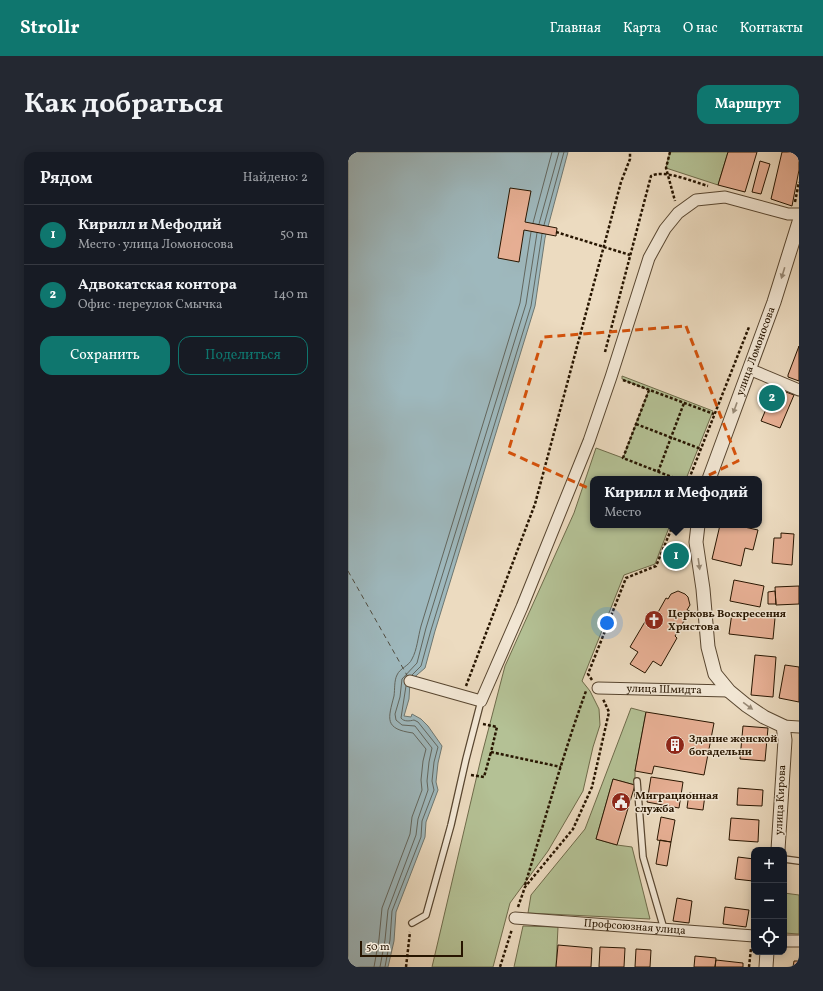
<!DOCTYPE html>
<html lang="ru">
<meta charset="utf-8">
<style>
:root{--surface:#171b24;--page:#242831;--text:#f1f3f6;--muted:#9ea1a6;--line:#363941;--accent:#0f766e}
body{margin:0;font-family:Vollkorn,serif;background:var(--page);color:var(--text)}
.controls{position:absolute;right:12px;bottom:12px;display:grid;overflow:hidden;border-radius:8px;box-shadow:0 2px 10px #0003}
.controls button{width:36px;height:36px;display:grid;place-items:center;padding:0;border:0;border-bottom:1px solid var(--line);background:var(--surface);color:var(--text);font:20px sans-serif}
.scale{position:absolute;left:12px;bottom:10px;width:103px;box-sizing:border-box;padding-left:4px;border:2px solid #271500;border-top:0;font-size:11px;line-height:14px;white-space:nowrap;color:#271500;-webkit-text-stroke:3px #f3e8d6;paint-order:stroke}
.you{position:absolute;left:259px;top:471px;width:14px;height:14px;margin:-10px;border:3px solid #fff;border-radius:50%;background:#1a73e8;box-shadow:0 0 0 6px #1a73e833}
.badge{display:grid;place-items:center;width:26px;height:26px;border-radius:50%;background:var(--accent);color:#fff;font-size:13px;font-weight:700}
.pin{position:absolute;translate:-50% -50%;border:2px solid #fff;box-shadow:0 1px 4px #0006}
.popup{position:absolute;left:242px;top:324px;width:172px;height:52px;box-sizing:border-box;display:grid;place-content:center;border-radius:8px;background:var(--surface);filter:drop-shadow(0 1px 3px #0005);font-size:13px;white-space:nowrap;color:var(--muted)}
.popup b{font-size:15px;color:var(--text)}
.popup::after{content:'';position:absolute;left:50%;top:100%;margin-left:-8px;border:8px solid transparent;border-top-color:var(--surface)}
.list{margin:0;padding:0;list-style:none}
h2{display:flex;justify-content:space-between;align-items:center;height:52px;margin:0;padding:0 16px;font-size:17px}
h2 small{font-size:13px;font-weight:400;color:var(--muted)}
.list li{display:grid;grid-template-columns:26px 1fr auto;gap:12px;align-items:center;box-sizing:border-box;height:60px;padding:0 16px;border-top:1px solid var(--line)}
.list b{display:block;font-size:15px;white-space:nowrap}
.list p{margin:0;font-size:13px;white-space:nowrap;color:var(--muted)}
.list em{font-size:13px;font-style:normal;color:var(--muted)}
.actions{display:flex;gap:8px;padding:12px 16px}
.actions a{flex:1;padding:9px 0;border:1px solid var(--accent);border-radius:12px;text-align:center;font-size:14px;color:var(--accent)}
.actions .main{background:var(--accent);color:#fff}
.icon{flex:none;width:22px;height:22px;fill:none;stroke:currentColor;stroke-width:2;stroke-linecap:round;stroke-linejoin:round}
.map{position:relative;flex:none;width:451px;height:815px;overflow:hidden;border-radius:12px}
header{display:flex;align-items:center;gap:24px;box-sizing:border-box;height:56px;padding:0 20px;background:var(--accent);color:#fff}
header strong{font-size:19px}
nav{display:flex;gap:22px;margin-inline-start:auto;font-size:14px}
.intro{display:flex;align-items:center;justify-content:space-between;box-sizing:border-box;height:96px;padding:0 24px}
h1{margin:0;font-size:28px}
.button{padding:10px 18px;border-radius:12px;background:var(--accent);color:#fff;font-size:14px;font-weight:700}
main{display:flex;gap:24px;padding:0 24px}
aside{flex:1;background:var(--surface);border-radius:12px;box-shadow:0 2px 10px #0003}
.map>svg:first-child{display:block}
.green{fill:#b4c195;stroke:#6e6b4a}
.water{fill:#9eb8bd;stroke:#6e7771}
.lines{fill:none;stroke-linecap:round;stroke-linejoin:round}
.shore{stroke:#62665e;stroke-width:1}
.ferry{stroke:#514e42;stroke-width:1;stroke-dasharray:5 4;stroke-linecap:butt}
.building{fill:#e8b095;stroke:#271500}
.service-casing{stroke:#584630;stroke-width:8}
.minor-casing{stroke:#584630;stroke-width:13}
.tertiary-casing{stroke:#584630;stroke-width:15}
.path{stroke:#271500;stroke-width:2.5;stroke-dasharray:3 2;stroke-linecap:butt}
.service{stroke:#f3e8d6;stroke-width:5.5}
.minor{stroke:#f3e8d6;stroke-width:11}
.tertiary{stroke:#f3e8d6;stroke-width:13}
.oneway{fill:#978976}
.marked{fill:none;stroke:#d5520b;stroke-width:3;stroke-dasharray:8 5;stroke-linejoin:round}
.labels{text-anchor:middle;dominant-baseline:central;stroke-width:3;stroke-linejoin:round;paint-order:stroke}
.street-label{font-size:11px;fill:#271500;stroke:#f3e8d6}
.poi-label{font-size:11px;font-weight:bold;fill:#271500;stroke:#f3e8d6;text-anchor:start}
</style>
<header>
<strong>Strollr</strong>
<nav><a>Главная</a><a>Карта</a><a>О нас</a><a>Контакты</a></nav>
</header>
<div class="intro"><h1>Как добраться</h1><a class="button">Маршрут</a></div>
<main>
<aside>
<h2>Рядом<small>Найдено: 2</small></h2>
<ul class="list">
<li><span class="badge">1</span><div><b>Кирилл и Мефодий</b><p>Место · улица Ломоносова</p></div><em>50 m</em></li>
<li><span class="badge">2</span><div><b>Адвокатская контора</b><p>Офис · переулок Смычка</p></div><em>140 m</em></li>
</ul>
<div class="actions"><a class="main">Сохранить</a><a>Поделиться</a></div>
</aside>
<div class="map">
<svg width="451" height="815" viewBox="0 0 451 815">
<rect width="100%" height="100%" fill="#ecdbc0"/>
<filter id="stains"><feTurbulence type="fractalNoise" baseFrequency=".005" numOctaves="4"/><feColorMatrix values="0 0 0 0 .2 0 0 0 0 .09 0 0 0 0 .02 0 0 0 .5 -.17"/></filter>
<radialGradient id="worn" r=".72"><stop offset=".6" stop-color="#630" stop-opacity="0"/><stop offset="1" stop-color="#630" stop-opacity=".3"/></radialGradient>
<path class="green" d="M322,0H380L370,33L318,16Z
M274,224L365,259L338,327H245V373H322L307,412L276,423L234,529L242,539L251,557L252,573L245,595L235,639L200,699L162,751L145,815H84L134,602L157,514L226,361L248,296L275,306L301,238L274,227Z
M283,556L298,560L287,619V633L265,627L248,687L269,693L284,695L302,767L180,761L183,743L237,677Z
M436,741L451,743V782L436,781Z
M175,774L210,775L208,815H166Z"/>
<path class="water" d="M0,0H220L197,86L187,154L87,479L77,516L62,529L61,547L56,564L63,565L64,562L73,567L80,574L94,594L90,611L88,630L90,638L78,670L77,685L48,760L46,789L40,815H0Z"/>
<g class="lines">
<path class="shore" d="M185,71L204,0
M191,72L211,0
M196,73L216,0
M64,523L73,514L83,478L183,154L194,82
M26,815L31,787L34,756L62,682L64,665L74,638L73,628L75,609L78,597L65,581C36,577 40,567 46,544C47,537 46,529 49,523C52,516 61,514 64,507C69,498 70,485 73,474L172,151L183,80
M32,815L37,788L40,758L68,683L70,667L80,638L79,629L81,610L84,596L67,574L54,573L48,568L47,562L52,545L54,527L69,511L78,476L178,152L189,81
M37,815L42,788L44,759L73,685L74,669L86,638L84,629L86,610L90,595L70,570L66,568C62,569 56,570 53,566L58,534"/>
<path class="ferry" d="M0,419L60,525"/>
</g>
<path class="building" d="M380,0H409L397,40L370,33Z
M434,0H451V18L444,54L423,47Z
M412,9L422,12L413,42L404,40Z
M162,36L183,39L177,70L209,76L208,84L176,78L171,110L150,106Z
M451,194V229L440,225V223Z
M427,236L446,243L432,276L413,269Z
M372,373H387L410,378L405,398L397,396L393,414L364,407Z
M433,381L446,382L444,413L424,411L426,386H433Z
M386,428L416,434L412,455L382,449Z
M451,434V452L428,453L427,435Z
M330,439L337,442L340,445L342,453L339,458L342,459L327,484L329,486L313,514L305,509L297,521L282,512L290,500L282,495L298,468L304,471L318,446L320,447L323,442Z
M427,439L428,452H420V440Z
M384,461L427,466L425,487L381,482Z
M407,503L428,505L425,545L403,543Z
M437,513L451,515V550L431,546Z
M298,560L366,571L356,623L306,614L304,622L287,619Z
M395,574L420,576L417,609L392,607Z
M303,625L335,630L331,656L299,650Z
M265,627L287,633L269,693L248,687Z
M390,636L415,638L414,654L389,653Z
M341,641L357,643L355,658L339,656Z
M313,665L327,668L323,690L309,688Z
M383,666L411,668L410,690L381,688Z
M312,688L323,690L319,714L308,712Z
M390,705L406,707L405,729L387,727Z
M329,746L344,749L341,771L325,769Z
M377,755L401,758L398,775L375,772Z
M210,793L244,796L243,815H208Z
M252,795L277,796L276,815H251Z
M288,797L303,798L302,815H287Z
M347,804L368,806L367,815H346Z
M368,808L395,811V815H367Z
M446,809H451V815H445Z"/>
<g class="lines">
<defs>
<path id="service" d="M289,629L295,705L316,777
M436,707L451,709
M64,771L78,763L103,673L118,607L133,549"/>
<g id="minor">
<path d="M401,217L451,238"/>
<path d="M62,529L133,549L174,455L241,289L263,225L301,106L317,77L330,61L348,48L377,45L440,62H451"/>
<path id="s1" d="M250,536L381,539"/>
<path d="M435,574L451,575"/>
<path id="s2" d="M167,766L406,784"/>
<path d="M436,789H451"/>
</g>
<g id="tertiary">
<path id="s3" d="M361,327L426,150L451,70"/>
<path d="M350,373L348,390L355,437L360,495L367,522L381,539L398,553L416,565L435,574L437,588L430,698"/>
<path d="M418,815L419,800"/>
</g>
</defs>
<use href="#service" class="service-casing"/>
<use href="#minor" class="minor-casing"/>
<use href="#tertiary" class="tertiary-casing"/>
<path class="path" d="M322,0L318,16L327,49
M447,50L451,30
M208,80L282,103
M257,200L303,24C316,17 346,30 360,34
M275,228L366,262
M301,238L275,306L329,327
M288,272L353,297
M310,320L336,251
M341,327L401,175
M244,528L240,522L278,426L308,414L325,373
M118,534L187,352L273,30L282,7V0
M135,572L149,575L143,600L213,615
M123,623L136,625L143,600
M177,733C197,668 215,602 238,539
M170,755L177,735L225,677L244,635L261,560L255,547
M58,815L62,780
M152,815L164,777
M401,815L403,796"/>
<use href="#service" class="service"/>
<use href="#minor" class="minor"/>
<use href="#tertiary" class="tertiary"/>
</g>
<defs><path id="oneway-solid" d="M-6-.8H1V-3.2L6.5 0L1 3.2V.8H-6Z"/></defs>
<g class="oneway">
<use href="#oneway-solid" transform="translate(435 121) rotate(107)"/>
<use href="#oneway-solid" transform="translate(387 256) rotate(110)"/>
<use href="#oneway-solid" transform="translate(351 412) rotate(82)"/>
<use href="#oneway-solid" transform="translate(400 554) rotate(36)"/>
</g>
<path class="marked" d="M338,174L390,309L289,358L160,300L195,185Z"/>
<defs>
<symbol id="church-disc" viewBox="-11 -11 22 22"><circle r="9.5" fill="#8f2418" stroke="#f3e8d6"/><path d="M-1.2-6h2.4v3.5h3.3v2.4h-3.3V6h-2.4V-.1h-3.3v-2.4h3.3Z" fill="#fff"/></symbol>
<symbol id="building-disc" viewBox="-11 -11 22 22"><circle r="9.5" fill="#8f2418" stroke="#f3e8d6"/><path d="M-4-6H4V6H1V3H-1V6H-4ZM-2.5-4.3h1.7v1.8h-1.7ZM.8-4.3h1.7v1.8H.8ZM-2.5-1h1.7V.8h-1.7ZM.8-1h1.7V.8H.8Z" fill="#fff"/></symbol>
<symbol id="civic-disc" viewBox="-11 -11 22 22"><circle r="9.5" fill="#8f2418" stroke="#f3e8d6"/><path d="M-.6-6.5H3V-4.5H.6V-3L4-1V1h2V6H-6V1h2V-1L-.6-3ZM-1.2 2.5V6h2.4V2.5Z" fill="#fff"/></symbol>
</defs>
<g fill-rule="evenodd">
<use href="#church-disc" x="295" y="457" width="22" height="22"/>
<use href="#building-disc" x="316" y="582" width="22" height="22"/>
<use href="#civic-disc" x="262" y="639" width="22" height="22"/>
</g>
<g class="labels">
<g class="street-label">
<text stroke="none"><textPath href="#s3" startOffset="136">улица Ломоносова</textPath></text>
<text stroke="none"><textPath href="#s1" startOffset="66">улица Шмидта</textPath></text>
<text transform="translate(433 648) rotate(-87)">улица Кирова</text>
<text stroke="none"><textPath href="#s2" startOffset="120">Профсоюзная улица</textPath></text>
</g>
<g class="poi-label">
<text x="320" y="462">Церковь Воскресения<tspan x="320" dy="13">Христова</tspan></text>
<text x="341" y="587">Здание женской<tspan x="341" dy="13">богадельни</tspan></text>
<text x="287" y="644">Миграционная<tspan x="287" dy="13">служба</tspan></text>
</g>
</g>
<rect width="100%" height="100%" filter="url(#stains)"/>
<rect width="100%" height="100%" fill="url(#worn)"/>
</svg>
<div class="controls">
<button>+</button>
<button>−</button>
<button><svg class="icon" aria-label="locate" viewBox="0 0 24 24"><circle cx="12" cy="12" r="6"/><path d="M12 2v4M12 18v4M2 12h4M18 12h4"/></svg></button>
</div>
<div class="scale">50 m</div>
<div class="you"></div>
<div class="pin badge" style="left:328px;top:404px">1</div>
<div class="popup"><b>Кирилл и Мефодий</b>Место</div>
<div class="pin badge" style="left:424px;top:246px">2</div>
</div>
</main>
